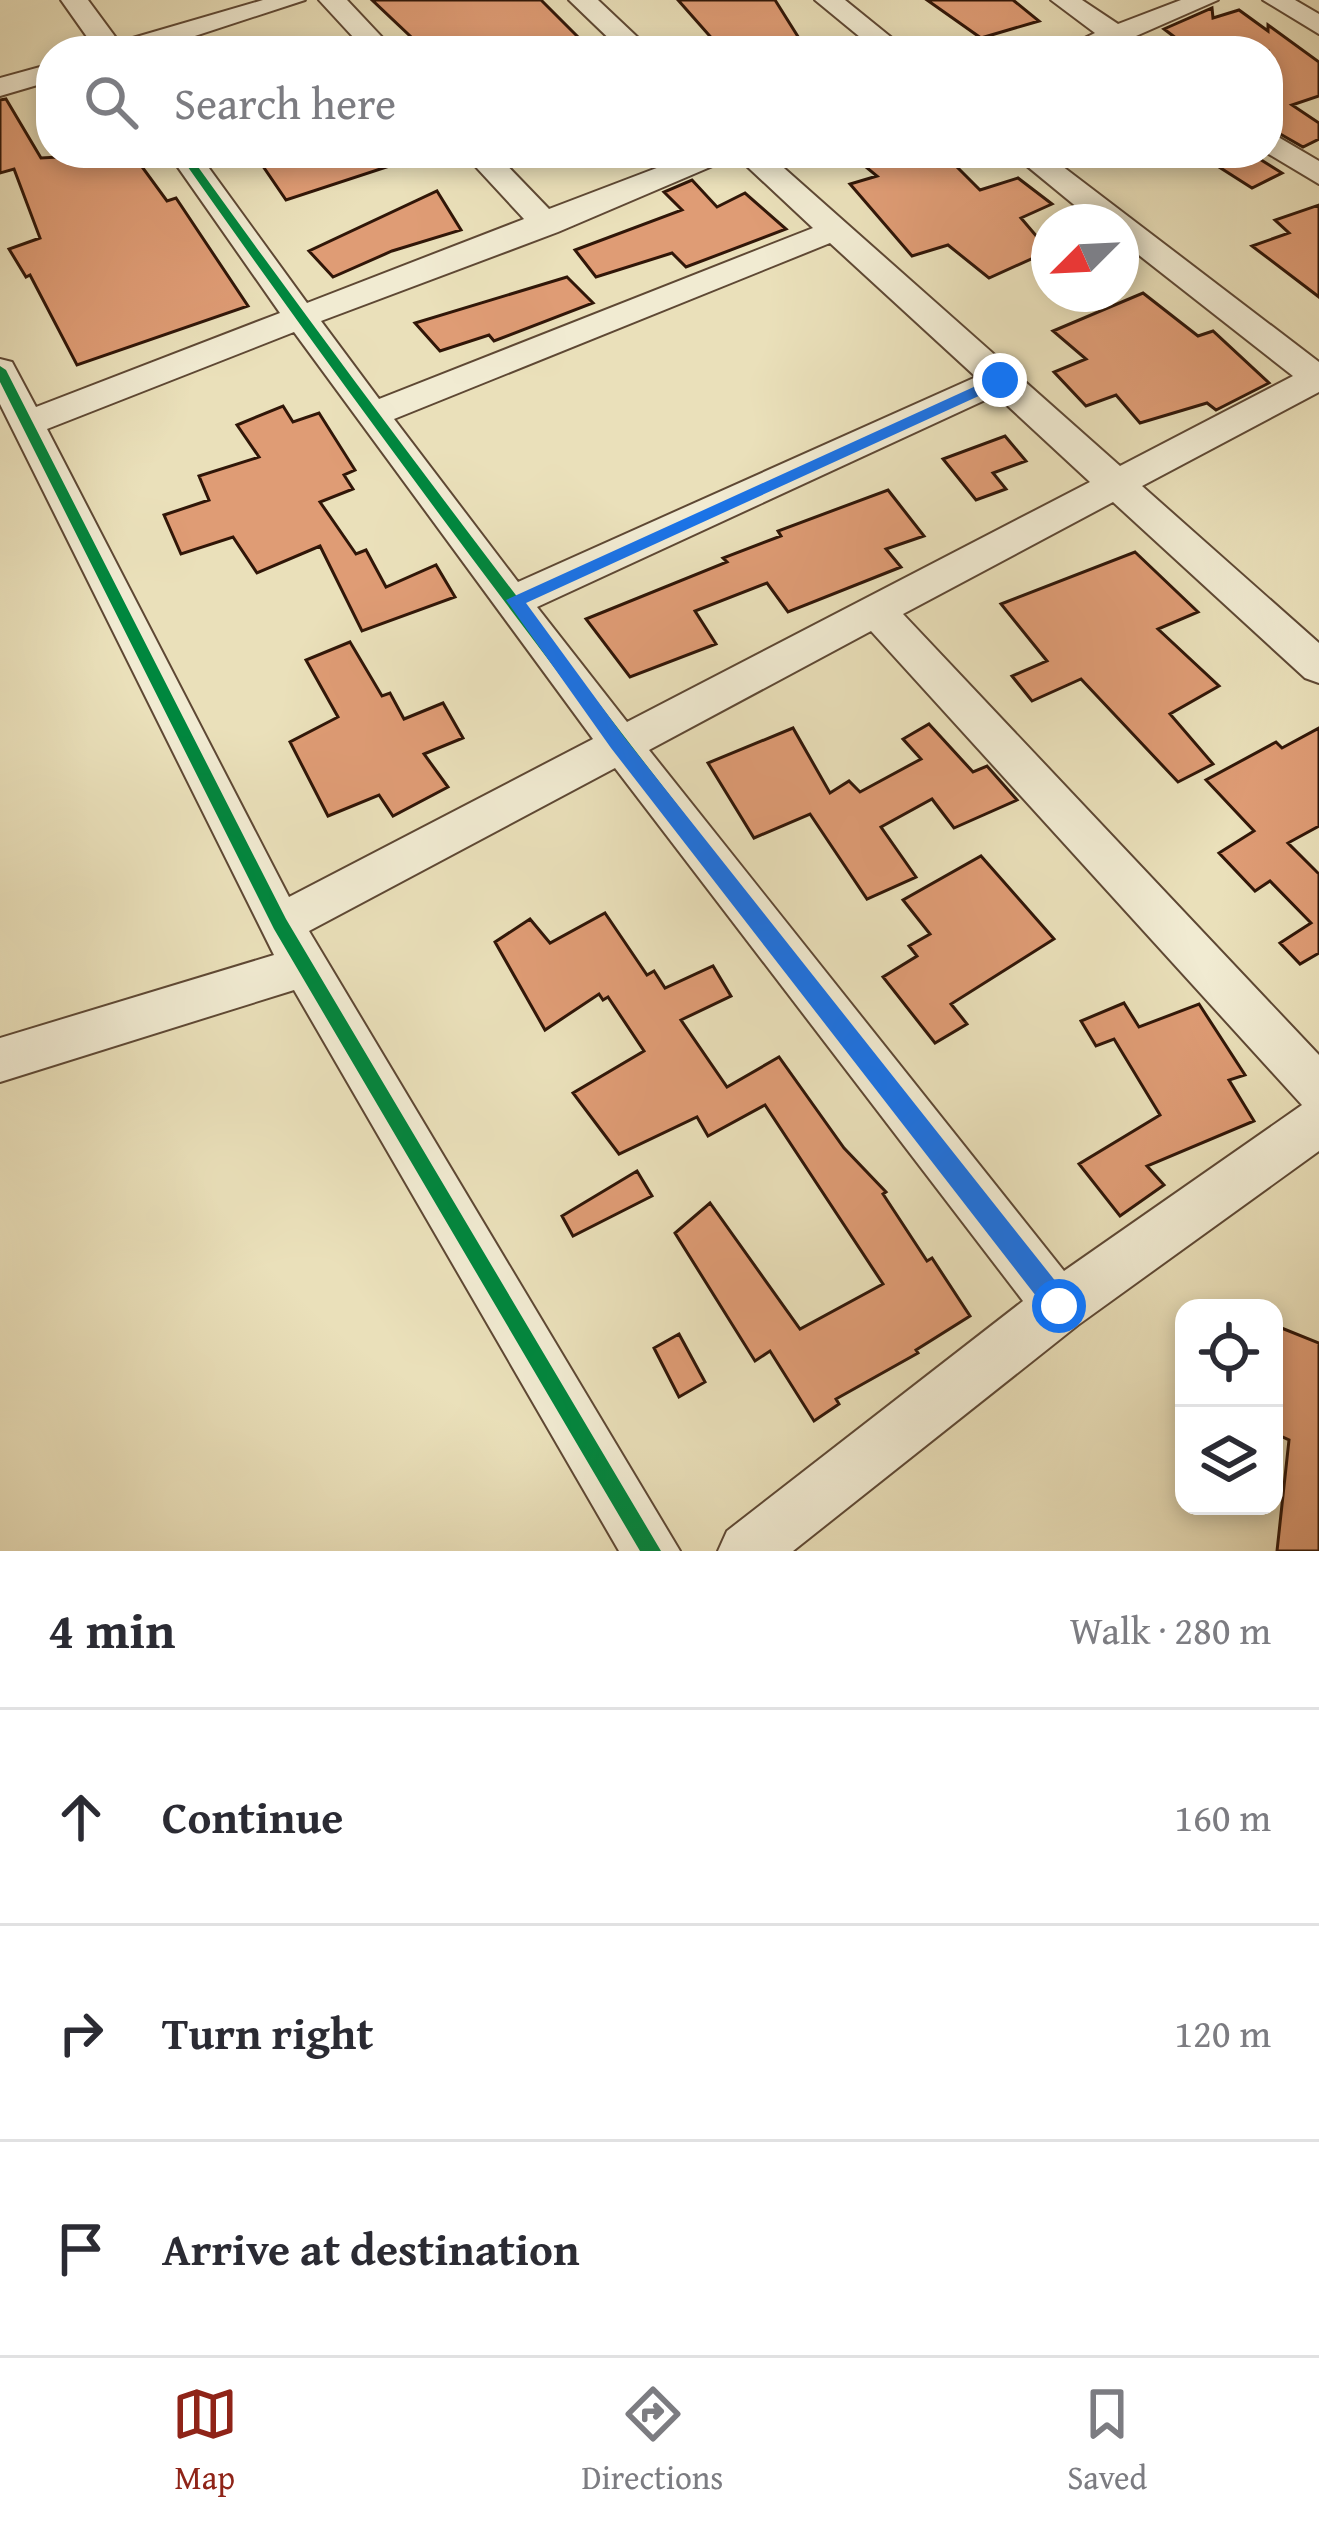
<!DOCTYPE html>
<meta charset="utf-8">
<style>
:root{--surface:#fff;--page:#f2f2f3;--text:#2b2b33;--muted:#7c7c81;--line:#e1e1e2;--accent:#8f2418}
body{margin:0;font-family:"Gentium Book Plus",serif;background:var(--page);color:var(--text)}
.controls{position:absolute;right:36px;bottom:36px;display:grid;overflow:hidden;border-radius:24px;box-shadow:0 6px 18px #0003}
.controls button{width:108px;height:108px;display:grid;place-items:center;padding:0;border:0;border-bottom:3px solid var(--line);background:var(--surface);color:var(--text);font:60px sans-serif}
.compass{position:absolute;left:1031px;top:204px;width:108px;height:108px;border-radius:50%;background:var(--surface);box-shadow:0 6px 18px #0003;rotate:246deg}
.stop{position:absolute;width:36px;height:36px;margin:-27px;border:9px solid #1a73e8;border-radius:50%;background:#fff}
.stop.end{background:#1a73e8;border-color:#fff;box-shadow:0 3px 12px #0008}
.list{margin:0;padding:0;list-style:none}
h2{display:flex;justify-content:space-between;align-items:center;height:156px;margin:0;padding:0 48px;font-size:51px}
h2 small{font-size:39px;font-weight:400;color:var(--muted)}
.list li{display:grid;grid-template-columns:78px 1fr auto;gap:36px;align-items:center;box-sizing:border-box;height:216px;padding:0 48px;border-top:3px solid var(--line)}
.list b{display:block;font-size:45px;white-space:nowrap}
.list em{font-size:39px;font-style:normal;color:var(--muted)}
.icon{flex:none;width:66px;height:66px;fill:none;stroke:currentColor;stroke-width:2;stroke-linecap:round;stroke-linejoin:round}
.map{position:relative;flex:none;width:1319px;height:1551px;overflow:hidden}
.search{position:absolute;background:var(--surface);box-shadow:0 6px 18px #0003;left:36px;right:36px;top:36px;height:132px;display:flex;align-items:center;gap:30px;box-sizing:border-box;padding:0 42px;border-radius:48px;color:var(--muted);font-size:45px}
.sheet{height:804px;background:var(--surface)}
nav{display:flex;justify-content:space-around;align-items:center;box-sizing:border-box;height:168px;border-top:3px solid var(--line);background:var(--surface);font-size:33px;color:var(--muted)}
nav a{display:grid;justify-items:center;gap:6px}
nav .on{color:var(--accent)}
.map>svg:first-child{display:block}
.building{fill:#df9c75;stroke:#301608;stroke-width:3}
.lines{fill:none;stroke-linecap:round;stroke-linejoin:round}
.minor-casing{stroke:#5e4834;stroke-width:4}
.minor{fill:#f1ebd2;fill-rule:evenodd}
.cycleway-casing{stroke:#f1ebd2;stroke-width:7}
.cycleway{fill:#00873e;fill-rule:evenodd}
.route{fill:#1a73e8}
</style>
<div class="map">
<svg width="1319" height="1551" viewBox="0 0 1319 1551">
<rect width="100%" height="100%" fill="#eae0ba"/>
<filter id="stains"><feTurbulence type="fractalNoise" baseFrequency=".00167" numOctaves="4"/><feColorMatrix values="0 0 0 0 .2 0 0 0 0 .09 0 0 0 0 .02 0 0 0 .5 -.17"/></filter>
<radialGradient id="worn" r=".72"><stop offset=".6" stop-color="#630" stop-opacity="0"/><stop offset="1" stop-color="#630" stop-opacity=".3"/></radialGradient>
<path class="building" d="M372,0H541L592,51H426Z
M678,0H775L807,51H723Z
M927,0H1013L1039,21L981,38Z
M1212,8L1213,18L1239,10L1268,31V25L1319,62V96L1292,105L1319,123V139L1303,147L1268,127V51H1212L1196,40L1185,45L1164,29Z
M6,99L41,158L132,153L167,201L176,198L248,306L77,365L30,275L26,277L9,249L40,238L14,169L0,173V100Z
M254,153H410L411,159L286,200Z
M849,153H943L980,190L1018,178L1052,204L1021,218L1049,251L989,278L948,245L912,256L850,184L877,176Z
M1197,153H1250L1282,173L1252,188Z
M692,180L717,207L745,193L786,229L686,267L672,253L596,277L575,250L682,210L664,192Z
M437,191L461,230L392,251L333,277L309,251Z
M1319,205V297L1252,246L1289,233L1275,220Z
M567,277L593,303L494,341L489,335L440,351L415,323Z
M1143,293L1198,336L1213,331L1269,383L1216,410L1207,403L1140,423L1116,395L1086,406L1054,372L1086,359L1053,331Z
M283,406L293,422L319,413L355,470L344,475L353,489L320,502L356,554L366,550L386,587L436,565L455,597L362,631L320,546L257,573L233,537L181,554L164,515L209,500L199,476L259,457L237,425Z
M1005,436L1026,461L993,473L1006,489L976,500L943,459Z
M888,490L924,536L886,549L901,567L788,612L767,583L695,611L716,644L630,677L586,619L727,562L723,558L781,536L778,531Z
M1135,552L1198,612L1158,629L1219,686L1170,714L1213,764L1178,782L1081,679L1032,701L1012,676L1047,661L1001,604Z
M350,642L382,696L390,693L404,719L443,703L463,738L424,754L448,787L393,816L379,795L328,816L290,742L338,717L306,660Z
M929,724L973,772L987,766L1017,800L954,828L932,799L881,827L916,877L867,899L810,814L754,838L708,763L793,728L830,793L849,781L860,792L921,759L903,739Z
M1319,728V826L1288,843L1319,874V953L1300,964L1280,943L1311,923L1270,881L1255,891L1219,853L1254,831L1206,780L1276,742L1282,748Z
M981,856L1054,939L951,1004L967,1024L935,1043L883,977L917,956L909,946L930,934L903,900Z
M605,913L647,975L654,971L665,988L713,966L731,996L681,1020L727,1087L779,1057L844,1148L886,1192L883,1194L927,1261L932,1258L970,1316L916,1350L918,1353L836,1399L839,1404L814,1421L770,1351L755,1361L675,1233L710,1203L800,1329L883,1284L765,1105L708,1136L697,1117L619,1154L573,1093L644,1051L608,997L603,1000L599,994L545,1030L495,942L530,919L550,943Z
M1124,1003L1139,1027L1199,1004L1245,1075L1229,1080L1254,1121L1147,1166L1164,1185L1120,1216L1079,1164L1160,1115L1114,1039L1096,1046L1081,1021Z
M637,1171L652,1196L573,1236L562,1216Z
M1274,1325L1319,1343V1551H1277L1289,1440L1274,1433Z
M679,1334L705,1382L679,1397L654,1348Z"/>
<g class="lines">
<defs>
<path id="minor" d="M61,0H88L119,42L263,0H305L149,51H97Z
M319,0H347L395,51H366Z
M569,0H598L652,51H622Z
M815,0H845L908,51H877Z
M1051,0H1082L1118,24L1181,0H1218L1136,36L1147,46L1143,51L1113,45L1097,51H1058L1095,33Z
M1263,0H1295L1319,14V34Z
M51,64V81L0,96V78Z
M1268,131L1319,161V184L1267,153Z
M168,153H198L307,303L524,219L463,153H495L549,209L696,153H767L1120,466L1293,376L1121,241V222H1095L1011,153H1045L1319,362V392L1142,486L1319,643V683L1305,678L1113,502L903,614L1319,1055V1151L1078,1325L793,1551H718L727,1531L1023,1301L615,768L309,931L680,1551H619L294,990L0,1082V1038L274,955L0,404V359L12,362L36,407L280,313ZM736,156L813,228L379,399L321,321L558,232ZM830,243L976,377L518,582L394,419ZM294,332L593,739L289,897L47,429ZM996,395L1090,482L627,722L537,607ZM871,631L1302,1105L1064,1271L649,750Z"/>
</defs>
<use href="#minor" class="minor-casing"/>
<use href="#minor" class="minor"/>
<defs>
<path id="cycleway" d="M178,153H188C469,544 767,922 1066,1299L1068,1306L1066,1313L1059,1315L1052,1313C755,931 456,549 178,153Z
M0,366L6,370L286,919L661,1551H640L274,929L0,382Z"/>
</defs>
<use href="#cycleway" class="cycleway-casing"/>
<use href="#cycleway" class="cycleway"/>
</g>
<path class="route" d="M1000,375L1005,384L526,603L624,737L1068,1297L1071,1306L1059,1318L1050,1314L611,748L506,600Z"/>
<rect width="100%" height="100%" filter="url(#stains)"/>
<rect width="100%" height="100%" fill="url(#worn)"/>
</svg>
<div class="controls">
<button><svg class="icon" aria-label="locate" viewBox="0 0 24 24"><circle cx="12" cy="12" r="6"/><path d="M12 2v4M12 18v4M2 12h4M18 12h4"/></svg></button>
<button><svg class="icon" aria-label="layers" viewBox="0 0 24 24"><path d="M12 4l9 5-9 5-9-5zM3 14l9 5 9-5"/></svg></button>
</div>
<svg class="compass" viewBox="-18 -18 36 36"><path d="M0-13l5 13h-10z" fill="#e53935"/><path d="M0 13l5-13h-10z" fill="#7c7c81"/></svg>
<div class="stop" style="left:1059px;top:1306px"></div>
<div class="stop end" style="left:1000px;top:380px"></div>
<div class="search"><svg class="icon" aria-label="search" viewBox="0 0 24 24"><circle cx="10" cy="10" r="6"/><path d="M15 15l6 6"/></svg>Search here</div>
</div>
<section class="sheet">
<h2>4 min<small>Walk · 280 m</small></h2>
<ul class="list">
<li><svg class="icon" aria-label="ahead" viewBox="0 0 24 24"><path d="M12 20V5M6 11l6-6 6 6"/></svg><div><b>Continue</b></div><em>160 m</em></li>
<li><svg class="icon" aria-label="right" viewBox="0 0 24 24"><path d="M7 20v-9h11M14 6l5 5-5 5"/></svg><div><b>Turn right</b></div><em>120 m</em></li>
<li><svg class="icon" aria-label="arrive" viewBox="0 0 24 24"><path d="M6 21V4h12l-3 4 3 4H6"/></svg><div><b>Arrive at destination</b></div></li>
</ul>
</section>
<nav>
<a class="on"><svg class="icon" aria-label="map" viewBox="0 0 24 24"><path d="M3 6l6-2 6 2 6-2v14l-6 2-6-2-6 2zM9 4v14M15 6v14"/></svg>Map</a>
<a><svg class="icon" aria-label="directions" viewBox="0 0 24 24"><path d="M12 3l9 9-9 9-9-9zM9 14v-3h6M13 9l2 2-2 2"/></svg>Directions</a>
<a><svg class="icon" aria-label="saved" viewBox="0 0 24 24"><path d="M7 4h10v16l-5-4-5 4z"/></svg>Saved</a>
</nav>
